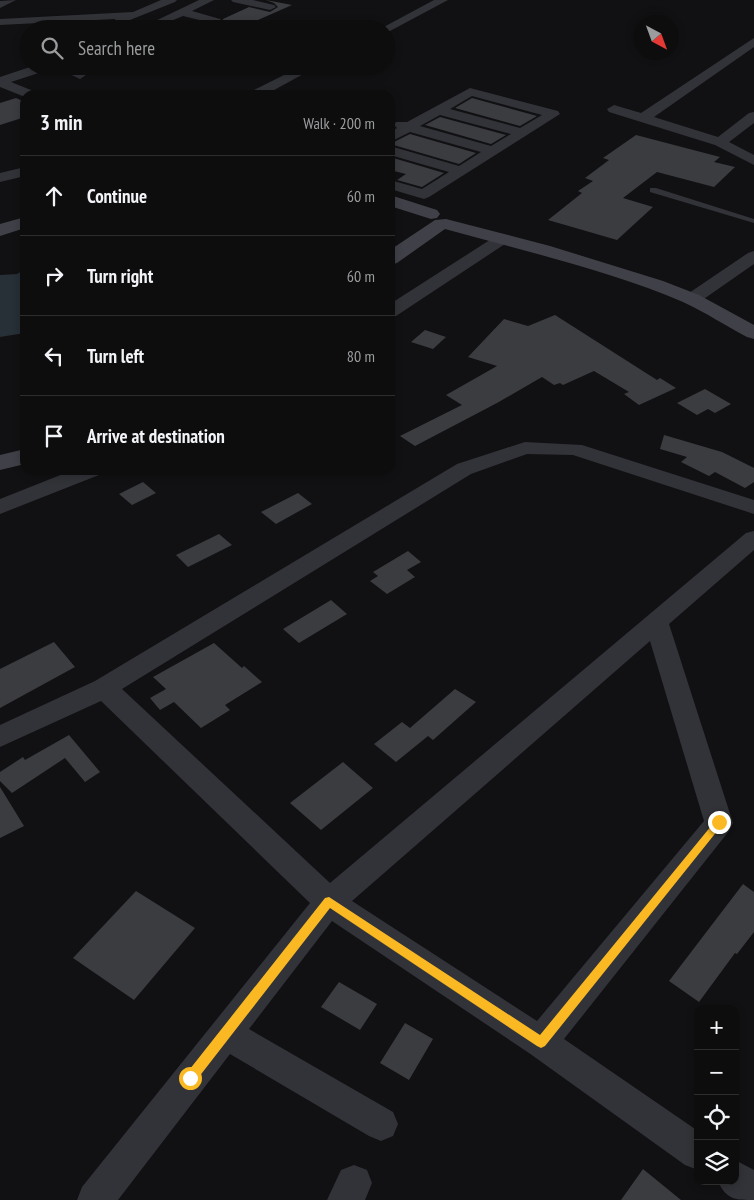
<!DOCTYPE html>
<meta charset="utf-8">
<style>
:root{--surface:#0d0d0e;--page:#161617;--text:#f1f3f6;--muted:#9a9c9e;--line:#2d2d2e}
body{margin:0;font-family:"PT Sans Narrow",sans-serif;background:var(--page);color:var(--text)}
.controls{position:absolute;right:15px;bottom:15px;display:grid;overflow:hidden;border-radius:10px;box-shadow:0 2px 8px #0003}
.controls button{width:45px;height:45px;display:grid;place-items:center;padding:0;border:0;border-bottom:1px solid var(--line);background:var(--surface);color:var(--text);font:25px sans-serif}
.compass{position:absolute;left:634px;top:15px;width:45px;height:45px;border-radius:50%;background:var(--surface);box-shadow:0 2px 8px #0003;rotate:139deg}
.stop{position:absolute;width:15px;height:15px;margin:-11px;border:4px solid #fab922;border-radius:50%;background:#fff}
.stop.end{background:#fab922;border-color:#fff;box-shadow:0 1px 5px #0008}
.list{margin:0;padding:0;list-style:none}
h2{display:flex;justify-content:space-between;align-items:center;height:65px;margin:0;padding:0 20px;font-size:21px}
h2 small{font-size:16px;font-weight:400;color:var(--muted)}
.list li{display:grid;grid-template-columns:32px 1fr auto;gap:15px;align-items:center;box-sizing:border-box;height:80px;padding:0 20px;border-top:1px solid var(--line)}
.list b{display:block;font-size:19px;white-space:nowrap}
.list em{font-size:16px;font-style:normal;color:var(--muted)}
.icon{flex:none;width:28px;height:28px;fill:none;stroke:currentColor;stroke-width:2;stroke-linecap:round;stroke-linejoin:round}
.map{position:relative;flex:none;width:754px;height:1200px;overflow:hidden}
.search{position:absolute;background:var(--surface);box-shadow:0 2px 8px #0003;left:20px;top:20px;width:375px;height:55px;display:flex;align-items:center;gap:12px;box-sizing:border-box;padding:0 18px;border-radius:28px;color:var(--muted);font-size:19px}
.panel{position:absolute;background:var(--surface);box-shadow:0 2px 8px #0003;left:20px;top:90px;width:375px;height:385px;border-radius:15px}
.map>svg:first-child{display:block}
.water{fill:#272f37}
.building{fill:#3b3c40}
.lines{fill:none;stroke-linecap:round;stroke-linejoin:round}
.lane{fill:#323338;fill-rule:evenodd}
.street{fill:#323338;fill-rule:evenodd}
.secondary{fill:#404148;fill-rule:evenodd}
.route{fill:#fab922}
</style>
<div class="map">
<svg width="754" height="1200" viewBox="0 0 754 1200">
<rect width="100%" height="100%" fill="#111113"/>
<path class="water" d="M25,269V333L0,337V275L17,274Z"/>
<path class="building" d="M266,0L292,5L240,28L222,24L223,19L249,7L270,12L278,7L274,3Z
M16,98L25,102V117L0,125V103Z
M472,98L537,116L520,126L455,108Z
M440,117L506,135L491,144L425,125Z
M410,134L476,153L459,164L390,144Z
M636,135L720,157L714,162L735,167L714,187L657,172L623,198L653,207L617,240L548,220L582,193L578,191L593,181L585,178L609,160L603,158Z
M390,157L444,173L422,187L397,180L406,174L390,170Z
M555,315L657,380L660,378L676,388L639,405L624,394L629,392L594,371L563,385L560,383L554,385L542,377L497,403L415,446L400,436L462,405L446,395L497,366L468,357L504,319L528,326Z
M425,330L446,337L433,349L411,342Z
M705,389L731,404L715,413L708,409L697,415L677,403Z
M664,435L722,452L754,468V482L745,488L715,472L709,476L681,462L687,457L660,449Z
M143,482L156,493L132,505L119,494Z
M298,493L312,504L276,524L261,512Z
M219,534L232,545L188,567L176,555Z
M408,551L421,562L407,570L415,577L387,594L370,581L378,576L373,572Z
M331,600L347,614L299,643L283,629Z
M54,642L75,667L0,708V669Z
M214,643L242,668L244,666L262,682L225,705L230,710L201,728L174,702L160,710L150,698L166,689L153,677Z
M455,689L476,702L433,740L428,736L396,762L374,744L402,722L410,728Z
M69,735L100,772L85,782L65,758L12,793L0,781V772L23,757L25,760Z
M343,762L373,788L321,830L290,803Z
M0,787L24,826L0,838Z
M743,884L754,892V932L737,954L735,953L699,1002L669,981Z
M136,891L195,928L134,1000L73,958Z
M339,982L377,1004L360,1030L321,1007Z
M405,1023L433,1039L409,1080L380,1063Z
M643,1169L681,1200H621Z"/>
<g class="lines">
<path class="lane" d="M650,188H656L754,219V223L650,192Z"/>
<path class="street" d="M16,0L0,8V1Z
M161,0H177L175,2L120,24L116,23L115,19L0,25V19L133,12Z
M199,0H214L192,11L220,19L222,21L220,23L216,24L183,16L159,26H151L149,24Z
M231,0H253L274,5L276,7L270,10L233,2Z
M434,0H448L390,31L386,32V29H380Z
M754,38V47L654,117L718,137L749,113L754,112V123L729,142L754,155V165L715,145L609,112L607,109L614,105L641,113Z
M33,66H70L86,75L80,79L53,66L51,69L11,82L31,90L33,93L31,95H25V97L0,87V77Z
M302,66H318L265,95H248L250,92Z
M470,88L558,111L560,114L429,197L424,199L390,189V180L422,189L449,172L390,155V146L459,166L481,152L410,132L390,142V132L397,128L394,125L396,122H407ZM472,96L542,115L520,128L450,109ZM440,115L511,134L491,146L420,126Z
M25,167V176L0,182V173Z
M502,234L508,236L510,239L508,242L396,316L390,317V304L496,236Z
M754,251V264L698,303L692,304L686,303L683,299L686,295L748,253Z
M525,442L582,445L754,500V514L573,455L527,454L471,474L122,689L330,883L746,533L754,531V550L669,624L733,823L729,831L564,1039L698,1131V1170L685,1165L529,1053L332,921L249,1029L393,1112L398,1124L393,1136L381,1141L369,1136L230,1054L118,1200H77L82,1187L310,903L101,701L0,747V725L95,681L457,464ZM650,641L704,821L537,1021L352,901Z
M73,470H103L99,475L0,514V499Z
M735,1160L754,1170V1200C736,1200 726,1200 718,1181H735Z
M354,1165L367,1170L372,1183L365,1200H327L341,1170Z"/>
<path class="secondary" d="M390,195L437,210L440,214L437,218L431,219L390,206Z
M25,217V228L0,236V224Z
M446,219L550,246L663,281L699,295L754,325V339L747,337C726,326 705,312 683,302C608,270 524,251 445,229L397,263L390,265V250L435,220Z
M25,449V464L0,470V455Z"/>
</g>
<path class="route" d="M719,818L722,820V825L545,1046L541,1048L537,1046L330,908L195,1082L190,1084L186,1082L185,1078L186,1074L325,898L329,897L540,1035L716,820Z"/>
</svg>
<div class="controls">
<button>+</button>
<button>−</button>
<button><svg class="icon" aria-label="locate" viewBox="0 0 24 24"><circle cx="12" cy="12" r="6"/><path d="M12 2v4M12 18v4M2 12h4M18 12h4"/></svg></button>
<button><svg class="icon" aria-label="layers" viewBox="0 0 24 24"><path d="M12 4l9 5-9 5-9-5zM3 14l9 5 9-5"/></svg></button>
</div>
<svg class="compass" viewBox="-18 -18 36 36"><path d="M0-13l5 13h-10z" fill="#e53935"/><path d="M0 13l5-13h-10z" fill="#9a9c9e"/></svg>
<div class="stop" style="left:190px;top:1078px"></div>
<div class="stop end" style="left:719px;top:822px"></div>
<div class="search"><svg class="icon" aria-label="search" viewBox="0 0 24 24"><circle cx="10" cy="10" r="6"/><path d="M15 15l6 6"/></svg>Search here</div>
<section class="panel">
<h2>3 min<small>Walk · 200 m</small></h2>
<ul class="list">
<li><svg class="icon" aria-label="ahead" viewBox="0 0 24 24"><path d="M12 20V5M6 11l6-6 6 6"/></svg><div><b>Continue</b></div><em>60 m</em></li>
<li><svg class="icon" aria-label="right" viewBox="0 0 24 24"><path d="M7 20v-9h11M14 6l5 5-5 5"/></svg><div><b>Turn right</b></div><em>60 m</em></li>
<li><svg class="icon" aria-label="left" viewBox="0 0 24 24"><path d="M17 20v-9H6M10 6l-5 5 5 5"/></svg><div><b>Turn left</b></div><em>80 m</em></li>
<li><svg class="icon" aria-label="arrive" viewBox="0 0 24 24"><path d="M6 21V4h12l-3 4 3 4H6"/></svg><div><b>Arrive at destination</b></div></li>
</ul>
</section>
</div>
